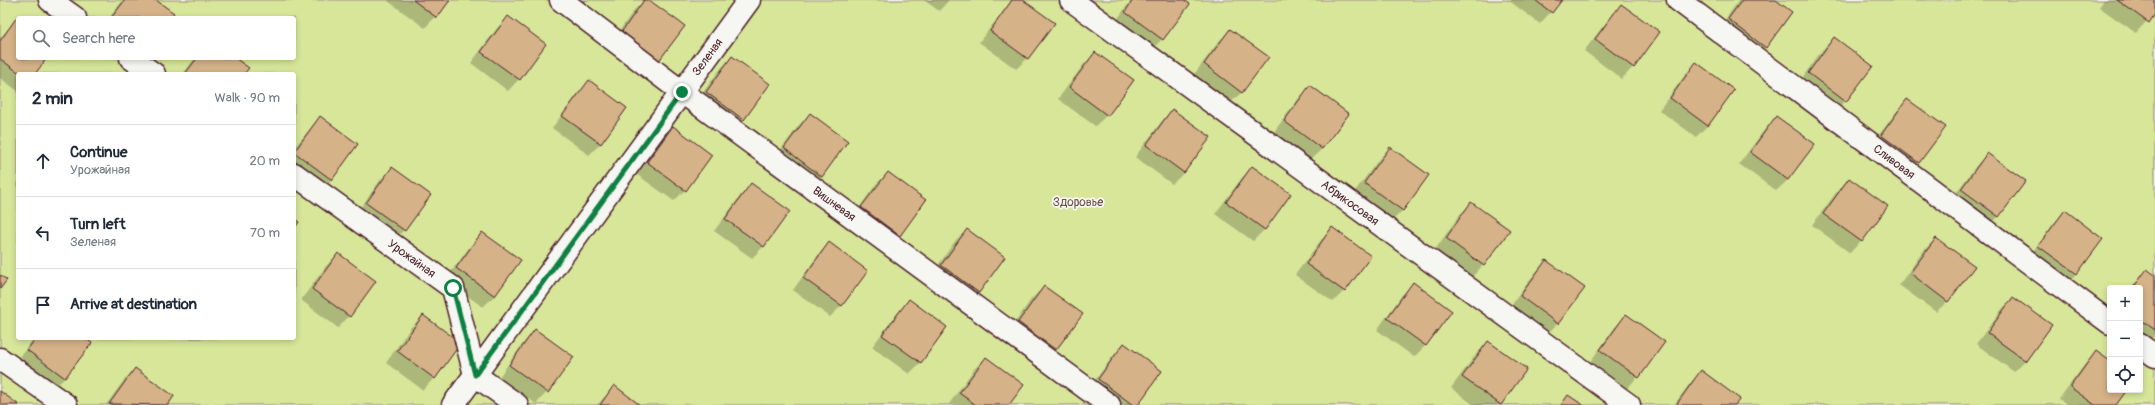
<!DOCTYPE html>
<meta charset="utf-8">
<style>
:root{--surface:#fff;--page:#f2f2f3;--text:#1f2937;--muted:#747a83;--line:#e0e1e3}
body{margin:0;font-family:Pangolin,sans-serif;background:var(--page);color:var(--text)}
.controls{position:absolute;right:12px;bottom:12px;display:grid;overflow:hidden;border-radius:4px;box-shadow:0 2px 6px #0003}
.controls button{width:36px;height:36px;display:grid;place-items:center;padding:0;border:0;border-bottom:1px solid var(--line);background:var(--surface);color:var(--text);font:20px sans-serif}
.stop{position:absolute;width:12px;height:12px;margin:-9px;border:3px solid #0b8043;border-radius:50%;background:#fff}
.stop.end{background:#0b8043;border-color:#fff;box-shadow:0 1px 4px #0008}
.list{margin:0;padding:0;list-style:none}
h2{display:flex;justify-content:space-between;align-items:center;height:52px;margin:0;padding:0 16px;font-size:17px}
h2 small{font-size:13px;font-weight:400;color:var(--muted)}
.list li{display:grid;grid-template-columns:26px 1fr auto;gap:12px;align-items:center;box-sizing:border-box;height:72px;padding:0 16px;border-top:1px solid var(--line)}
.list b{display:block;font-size:15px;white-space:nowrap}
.list p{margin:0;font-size:13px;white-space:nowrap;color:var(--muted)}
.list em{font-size:13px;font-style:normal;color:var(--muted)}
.icon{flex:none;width:22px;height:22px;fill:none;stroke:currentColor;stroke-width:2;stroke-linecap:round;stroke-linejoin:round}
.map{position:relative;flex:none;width:2155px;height:405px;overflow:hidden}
.search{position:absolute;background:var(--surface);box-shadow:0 2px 6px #0003;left:16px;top:16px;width:280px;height:44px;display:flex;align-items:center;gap:10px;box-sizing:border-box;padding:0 14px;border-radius:4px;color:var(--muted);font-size:15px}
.panel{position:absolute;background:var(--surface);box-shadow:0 2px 6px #0003;left:16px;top:72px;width:280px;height:268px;border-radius:4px}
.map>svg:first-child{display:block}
.green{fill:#d7e699;stroke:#908262;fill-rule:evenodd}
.shadow{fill:#0003}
.building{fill:#d5b287;stroke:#4a1f2b}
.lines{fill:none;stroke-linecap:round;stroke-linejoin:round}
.street-casing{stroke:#4a1f2b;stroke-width:25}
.street{stroke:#f6f6f2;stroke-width:22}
.route{stroke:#0b8043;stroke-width:5}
.labels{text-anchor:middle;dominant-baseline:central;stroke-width:3.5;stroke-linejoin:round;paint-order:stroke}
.street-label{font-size:12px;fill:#4a1f2b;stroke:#f6f6f2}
.park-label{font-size:12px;fill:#6d5146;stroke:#f6f6f2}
</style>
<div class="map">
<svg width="2155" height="405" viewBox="0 0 2155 405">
<rect width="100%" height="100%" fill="#f6f6f2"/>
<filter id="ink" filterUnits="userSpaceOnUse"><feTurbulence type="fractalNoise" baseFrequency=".025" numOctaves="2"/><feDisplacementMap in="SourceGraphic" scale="8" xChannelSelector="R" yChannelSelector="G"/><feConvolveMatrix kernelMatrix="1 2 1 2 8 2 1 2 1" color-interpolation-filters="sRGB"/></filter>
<g filter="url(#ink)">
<path class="green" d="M0,0H2155V405H0ZM18,18H294V58H18ZM18,74H294V338H18ZM2110,288H2140V390H2110Z"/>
<path class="shadow" d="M123,0H154L169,18H109Z
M389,0H449L425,28L388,1Z
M555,0H587L574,14Z
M645,0L683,26L609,46L634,10Z
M924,0H949L939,11Z
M1012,0H1022L1028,58L1016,69L979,42Z
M1131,0H1182L1162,39L1151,51L1114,24Z
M1508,0H1561L1540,24Z
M1739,0H1775L1765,47L1754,58L1717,31Z
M2104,0H2155V12L2136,33L2099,7Z
M1621,5L1633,67L1622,79L1584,51L1610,17Z
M508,17L519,79L508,91L471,63L497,28Z
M18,18V58H46L34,74H18V91L0,78V38Z
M1230,30L1242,92L1230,103L1193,76L1219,41Z
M1834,38L1845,101L1834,112L1797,85L1822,50Z
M1096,53L1107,115L1095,126L1058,99L1084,64Z
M732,57L743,119L732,131L695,103L721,68Z
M195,58H233L243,74H183Z
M1696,64L1733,91L1707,126L1696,137L1659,110L1685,75Z
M589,81L626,109L600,144L589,155L552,128L578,93Z
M1310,87L1347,114L1322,149L1310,160L1273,133L1299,98Z
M1907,100L1919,162L1907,174L1870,147L1896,112Z
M1172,110L1184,173L1172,184L1135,157L1161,122Z
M810,114L821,176L810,187L773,160L799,125Z
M320,117L357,144L331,180L320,191L294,172V148Z
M1776,118L1788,180L1776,191L1739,164L1765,129Z
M674,128L685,190L674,201L636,174L662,139Z
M1390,148L1427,175L1402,211L1391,222L1353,194L1379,159Z
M1987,154L1999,216L1987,228L1950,201L1976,166Z
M1252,167L1289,194L1264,230L1253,241L1215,214L1241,179Z
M392,168L404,230L393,241L356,214L381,179Z
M888,173L899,235L888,246L851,219L876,184Z
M1849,179L1886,206L1861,241L1850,253L1812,225L1838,190Z
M752,184L789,211L763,247L752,258L714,231L740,196Z
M1472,203L1483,265L1472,277L1435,250L1460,214Z
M2065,212L2102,239L2076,274L2065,285L2028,258L2054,223Z
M1332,229L1344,291L1333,302L1295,275L1321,240Z
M967,230L979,292L967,303L930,277L955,241Z
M482,233L519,260L494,296L483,307L445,280L471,245Z
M1936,239L1948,301L1936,312L1899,285L1924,250Z
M829,243L867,271L841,306L830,317L793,290L818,255Z
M338,254L349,316L338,328L301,300L326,266Z
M1546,261L1558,323L1546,335L1509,308L1535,273Z
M2147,270L2155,276V335L2147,343L2140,338V288H2131Z
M1413,284L1451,311L1425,346L1414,357L1377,330L1402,295Z
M1044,287L1055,350L1044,361L1007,334L1032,298Z
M2013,298L2050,325L2025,360L2014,372L1976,344L2002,309Z
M909,301L946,328L920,363L909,374L872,347L898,312Z
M1627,315L1664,342L1638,377L1626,389L1590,362L1615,327Z
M423,316L434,378L423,390L386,363L411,327Z
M535,330L547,392L536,404L499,377L524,342Z
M34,338H84L90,343L65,378L53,389L16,362Z
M1488,342L1525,369L1499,405H1474L1451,388L1477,353Z
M1124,344L1136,405H1107L1087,391L1113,356Z
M2096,352L2110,362V390H2126L2115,405H2068L2059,399L2085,364Z
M986,358L1008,405L949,404L974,369Z
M135,369L173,396L166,405H106L124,380Z
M1701,372L1734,405H1674L1690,383Z
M614,387L639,405H597Z"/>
<path class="building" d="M125,0H156L174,13L170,18H111Z
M413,0H450L437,18Z
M644,0H649L685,26L658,62L620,34Z
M1012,0H1023L1055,23L1028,59L990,31Z
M1133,0H1184L1190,4L1163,40L1125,12Z
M1535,0H1562L1552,13Z
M1742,0H1776L1792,12L1766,48L1728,19Z
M2117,0H2155V14L2149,23Z
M1621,4L1660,32L1634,68L1595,39Z
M508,16L546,44L520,80L481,52Z
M17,17L19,18L18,58H47L35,74H21L0,59V41Z
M1230,29L1269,57L1242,93L1204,64Z
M1834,37L1873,66L1846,102L1808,73Z
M1095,52L1134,80L1108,116L1069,87Z
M732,56L770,84L744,120L706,92Z
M197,58H235L249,68L244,74H185Z
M1696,62L1734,90L1708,126L1670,98Z
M589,80L627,108L601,144L562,116Z
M1310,85L1349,114L1322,149L1284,121Z
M1907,99L1946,127L1919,163L1881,135Z
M1172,109L1211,137L1184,173L1146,145Z
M810,113L848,141L822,177L784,148Z
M320,116L358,144L332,180L294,152Z
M1776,116L1815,144L1788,180L1750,152Z
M673,126L712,155L686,191L647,162Z
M1390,147L1429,175L1403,211L1364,183Z
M1987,153L2026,181L1999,217L1961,189Z
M1252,166L1291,194L1265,230L1226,202Z
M392,167L431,195L405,231L366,203Z
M888,172L926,200L900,236L861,207Z
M1849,178L1888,206L1862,242L1823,214Z
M751,183L790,211L764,247L725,219Z
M1471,202L1510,230L1484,266L1446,238Z
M2065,210L2103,239L2077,274L2038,246Z
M294,218L299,222L294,229Z
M1332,227L1371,256L1345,292L1306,264Z
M967,229L1005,257L979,293L941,265Z
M482,232L521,260L495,296L456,268Z
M1936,238L1975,266L1948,302L1910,273Z
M829,242L868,271L842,306L803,278Z
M338,253L376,281L350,317L312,289Z
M1546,260L1585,288L1558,324L1520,296Z
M2147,269L2155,275V330L2140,319V288H2133Z
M0,275L7,280L0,289Z
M1413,282L1452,311L1426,346L1387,318Z
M1044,286L1083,314L1056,350L1018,322Z
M2013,297L2052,325L2026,361L1987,333Z
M909,299L947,327L921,363L882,335Z
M1626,314L1665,342L1639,378L1600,350Z
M423,315L461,343L435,379L397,351Z
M535,329L574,357L548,393L509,365Z
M36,338H85L92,343L65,378L27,350Z
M1488,341L1527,369L1501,405L1462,377Z
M1124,343L1162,371L1138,405H1133L1098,379Z
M2096,351L2110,361V390H2127L2116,405H2095L2070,387Z
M986,357L1024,385L1009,405H976L959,393Z
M135,368L174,396L168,405L109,404Z
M1701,370L1740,399L1735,405H1676Z
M614,385L640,405H600Z
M0,391L19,405H0Z
M1568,395L1583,405H1561Z"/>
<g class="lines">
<defs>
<g id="street">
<path d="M50,0L75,18"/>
<path id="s1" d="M561,0L682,92L1109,405"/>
<path id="s2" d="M1071,0L1629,405"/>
<path id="s3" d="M1678,0L2110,323"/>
<path d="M131,58L154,74"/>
<path id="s4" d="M294,174L453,288L475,375L517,405"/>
<path d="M2140,345L2155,356"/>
<path d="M0,359L66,405"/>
<path id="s5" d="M453,405L749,0"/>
</g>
</defs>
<use href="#street" class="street-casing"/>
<use href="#street" class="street"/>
</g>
</g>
<g class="lines" filter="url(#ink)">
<path class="route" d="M453,288L475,375L682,92"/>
</g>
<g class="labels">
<g class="street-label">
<text stroke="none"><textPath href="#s5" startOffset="431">Зеленая</textPath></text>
<text stroke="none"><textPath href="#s3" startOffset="270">Сливовая</textPath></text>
<text stroke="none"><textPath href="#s2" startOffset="345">Абрикосовая</textPath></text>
<text stroke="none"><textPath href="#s1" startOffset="341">Вишневая</textPath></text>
<text stroke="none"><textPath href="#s4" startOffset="145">Урожайная</textPath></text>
</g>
<g class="park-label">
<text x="1078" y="202">Здоровье</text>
</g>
</g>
</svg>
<div class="controls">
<button>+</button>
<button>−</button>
<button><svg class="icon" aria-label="locate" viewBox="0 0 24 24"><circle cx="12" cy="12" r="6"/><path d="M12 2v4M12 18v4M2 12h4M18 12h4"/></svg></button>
</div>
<div class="stop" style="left:453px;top:288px"></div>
<div class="stop end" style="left:682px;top:92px"></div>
<div class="search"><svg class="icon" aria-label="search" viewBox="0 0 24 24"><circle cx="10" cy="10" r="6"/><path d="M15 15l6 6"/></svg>Search here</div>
<section class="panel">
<h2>2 min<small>Walk · 90 m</small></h2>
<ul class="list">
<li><svg class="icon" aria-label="ahead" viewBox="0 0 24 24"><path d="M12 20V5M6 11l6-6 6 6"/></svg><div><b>Continue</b><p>Урожайная</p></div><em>20 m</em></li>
<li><svg class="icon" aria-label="left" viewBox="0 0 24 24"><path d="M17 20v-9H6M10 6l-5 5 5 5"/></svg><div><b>Turn left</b><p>Зеленая</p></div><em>70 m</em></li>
<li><svg class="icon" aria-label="arrive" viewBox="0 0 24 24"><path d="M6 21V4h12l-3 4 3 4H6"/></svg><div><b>Arrive at destination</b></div></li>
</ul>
</section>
</div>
